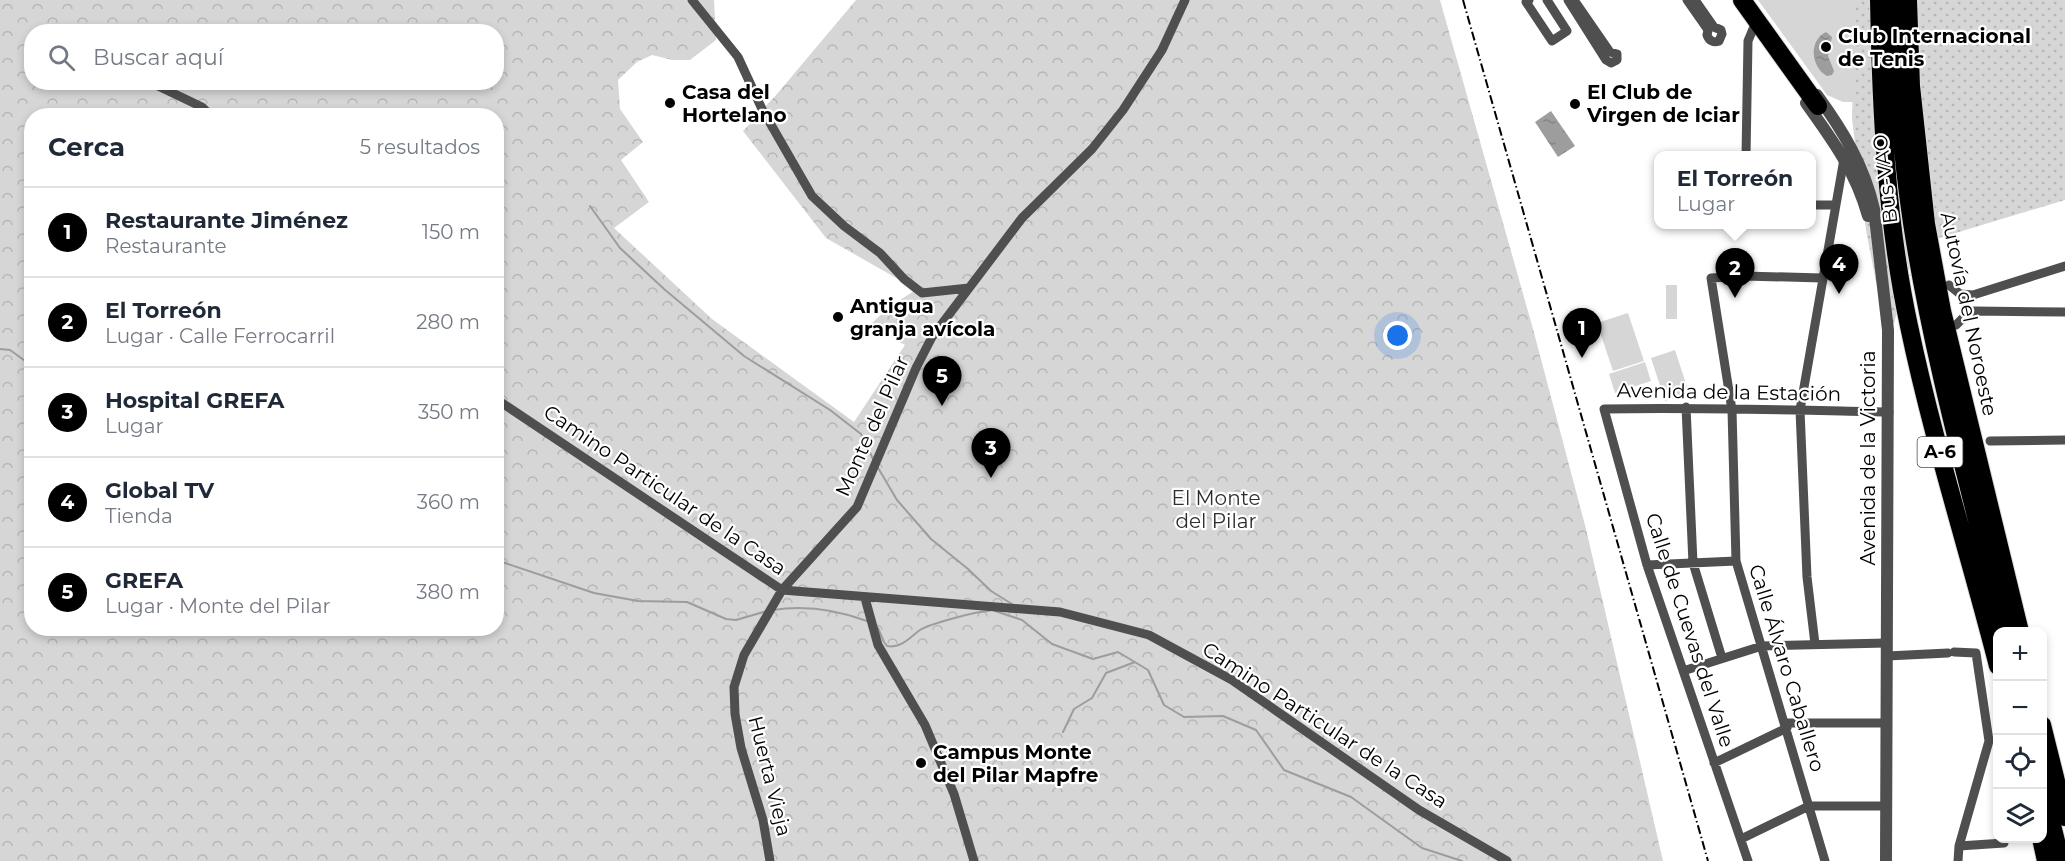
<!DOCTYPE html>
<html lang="es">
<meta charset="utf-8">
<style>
:root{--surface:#fff;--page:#f6f6f7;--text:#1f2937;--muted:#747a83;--line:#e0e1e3;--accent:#000}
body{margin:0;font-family:Montserrat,sans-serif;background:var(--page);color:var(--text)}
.controls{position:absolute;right:18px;bottom:18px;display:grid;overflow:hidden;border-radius:12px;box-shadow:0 3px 9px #0003}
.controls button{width:54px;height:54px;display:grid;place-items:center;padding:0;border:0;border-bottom:2px solid var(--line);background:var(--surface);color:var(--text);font:30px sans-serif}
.you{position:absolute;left:1398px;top:336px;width:21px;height:21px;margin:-15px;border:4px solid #fff;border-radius:50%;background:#1a73e8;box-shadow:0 0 0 9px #1a73e833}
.badge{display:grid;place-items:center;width:39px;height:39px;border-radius:50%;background:var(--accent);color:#fff;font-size:20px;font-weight:700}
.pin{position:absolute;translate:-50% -50px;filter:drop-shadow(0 2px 3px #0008)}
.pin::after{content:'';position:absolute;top:32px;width:21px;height:18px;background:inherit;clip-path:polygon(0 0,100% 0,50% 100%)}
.popup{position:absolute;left:1654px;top:151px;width:162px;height:78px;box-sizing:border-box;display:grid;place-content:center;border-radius:12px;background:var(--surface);filter:drop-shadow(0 2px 4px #0005);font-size:20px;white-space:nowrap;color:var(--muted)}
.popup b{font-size:22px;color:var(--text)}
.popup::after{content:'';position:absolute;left:50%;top:100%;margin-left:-12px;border:12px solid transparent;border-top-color:var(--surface)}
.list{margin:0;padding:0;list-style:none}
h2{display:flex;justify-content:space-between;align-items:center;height:78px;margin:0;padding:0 24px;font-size:26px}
h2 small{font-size:20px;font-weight:400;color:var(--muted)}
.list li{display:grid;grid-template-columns:39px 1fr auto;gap:18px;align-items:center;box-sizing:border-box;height:90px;padding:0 24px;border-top:2px solid var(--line)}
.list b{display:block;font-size:22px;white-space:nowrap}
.list p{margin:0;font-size:20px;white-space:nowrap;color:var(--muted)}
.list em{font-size:20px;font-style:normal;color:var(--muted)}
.icon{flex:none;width:33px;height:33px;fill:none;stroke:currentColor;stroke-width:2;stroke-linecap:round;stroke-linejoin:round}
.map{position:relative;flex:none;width:2065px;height:861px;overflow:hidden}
.search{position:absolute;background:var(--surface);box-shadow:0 3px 9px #0003;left:24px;top:24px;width:480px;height:66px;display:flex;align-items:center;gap:15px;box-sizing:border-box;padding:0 21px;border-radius:24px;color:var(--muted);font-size:22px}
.panel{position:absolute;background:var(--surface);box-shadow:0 3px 9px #0003;left:24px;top:108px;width:480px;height:528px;border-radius:24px}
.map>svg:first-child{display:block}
.green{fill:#d6d6d6}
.forest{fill:url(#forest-crowns);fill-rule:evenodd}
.park{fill:url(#park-dots)}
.water{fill:url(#water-ripples)}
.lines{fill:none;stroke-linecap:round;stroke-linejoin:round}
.stream{stroke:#9d9d9d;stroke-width:2}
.motorway-tunnel{stroke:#d9d9d9;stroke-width:18;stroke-dasharray:18 9;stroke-linecap:butt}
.motorway-casing{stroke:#dbdbdb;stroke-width:20}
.minor{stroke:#4f4f4f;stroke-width:9}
.tertiary{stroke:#4f4f4f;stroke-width:12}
.motorway{stroke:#000;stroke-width:18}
.rail{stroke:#000;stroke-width:2;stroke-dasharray:9 3 1.5 3;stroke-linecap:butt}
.poi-dot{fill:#000;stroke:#fff;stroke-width:2}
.labels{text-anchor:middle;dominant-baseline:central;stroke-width:4.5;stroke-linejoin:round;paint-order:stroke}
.shield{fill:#fff;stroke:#4c4c4c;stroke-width:1.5}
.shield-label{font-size:18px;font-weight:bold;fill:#000}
.poi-label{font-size:20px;font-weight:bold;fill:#000;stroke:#fff;text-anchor:start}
.street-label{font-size:20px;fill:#000;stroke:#fff}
.park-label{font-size:20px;fill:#2d2d2d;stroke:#fff}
</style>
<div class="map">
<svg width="2065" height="861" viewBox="0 0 2065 861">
<defs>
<pattern id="forest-crowns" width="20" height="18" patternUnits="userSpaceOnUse" patternTransform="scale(1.5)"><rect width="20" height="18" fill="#d6d6d6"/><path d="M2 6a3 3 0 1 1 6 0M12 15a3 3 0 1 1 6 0" fill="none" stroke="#b6b6b6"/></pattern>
<pattern id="park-dots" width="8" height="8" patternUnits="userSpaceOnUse" patternTransform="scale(1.5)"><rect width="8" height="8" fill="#d6d6d6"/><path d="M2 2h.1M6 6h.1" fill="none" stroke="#b6b6b6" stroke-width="1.8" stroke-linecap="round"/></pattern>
<pattern id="water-ripples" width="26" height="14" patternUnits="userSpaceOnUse" patternTransform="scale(1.5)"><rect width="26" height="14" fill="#9d9d9d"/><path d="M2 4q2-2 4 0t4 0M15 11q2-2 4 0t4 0" fill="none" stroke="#858585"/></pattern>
</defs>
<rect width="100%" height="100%" fill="#fff"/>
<path class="green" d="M1758,0H1860L1853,102H1843L1827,95Z
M1666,285H1677V319H1666Z
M1628,313L1644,361L1613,371L1597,323Z
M1675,350L1689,393L1665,401L1651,358Z
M1645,362L1651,381L1615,393L1609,374Z"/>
<path class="forest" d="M0,0H714L716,40L690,60H673L652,55L637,62L618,80L620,109L643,142L621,160L649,202L614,228L712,319L854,422L905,345L870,325L889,307L914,291L905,283L826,238L743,131L777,94L856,0H1440L1533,329L1586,529L1663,861H0ZM32,32H496V82H32ZM32,116H496V628H32Z"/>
<path class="park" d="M1855,0H2065V200L1916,245L1888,344L1866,230L1852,119Z"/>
<path class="water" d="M1826,32L1832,37L1828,56L1834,71L1832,75L1827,76C1811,67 1808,41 1826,32Z
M1551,111L1575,146L1558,157L1535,122Z"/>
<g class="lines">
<path class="stream" d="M590,206L620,248L664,289L744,356L830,410L861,434L874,461
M0,349L10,350L32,366
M877,466L897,500L931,539L968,569L991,591L1012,604
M496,560L594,593L638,601L687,602L726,619L736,620L767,611
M773,610C805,605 837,610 867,621
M995,611L1022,620L1052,644L1093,659L1118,652L1148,670L1164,705L1184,717L1223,716L1256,730L1284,770L1351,797L1422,848L1462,861
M878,628L884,642L887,646C901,649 910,637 920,630C929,624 978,611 989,611
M1063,732L1074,709L1092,698L1106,673L1135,662"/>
<path class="motorway-tunnel" d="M1865,177L1900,240L1911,276"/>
<defs>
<path id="motorway" d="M1742,0L1818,106
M1879,0C1881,110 1886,219 1909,326C1933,441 1969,552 1998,666
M1895,0C1896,74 1901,149 1912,223C1933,360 1972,496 2005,632
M1908,0L1911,86L1926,224L1942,311L2020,632
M2042,725L2065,817
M2042,785L2061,861
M2041,838L2046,861"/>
</defs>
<use href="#motorway" class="motorway-casing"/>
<path class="minor" d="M692,0L738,57L762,109L812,196L844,226L880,253L904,279L922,293L969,288
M1529,0L1526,2L1552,41L1567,31L1547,0
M1568,0L1606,60L1611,63L1617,60V54L1610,52L1574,0
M1687,0L1708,30L1707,35C1709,41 1714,43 1719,41L1722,34L1721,30L1714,27L1695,0
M156,85L202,107L211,116
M1746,156L1748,41L1753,29
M1812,205H1836
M1822,278L1744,276L1711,278L1732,410L1736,561L1825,861
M1949,285L1960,294L1973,295L2065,266
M1956,325L1967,314L1974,311L2065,312
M496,399L782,590L1060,612L1149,635L1232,680L1419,810L1507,861
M1686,407L1693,563L1722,658
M1990,441L2065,440
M1647,565L1736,561
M865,598L878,645L925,725L954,794L974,861
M1815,644L1807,577L1800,410L1844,159
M1954,652L1976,653L1989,741L1959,846L1958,861
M1887,656L1948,653
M1683,671L1762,646L1887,643
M1785,723H1886
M1714,763L1787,728
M1741,839L1809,806H1885
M1959,846L2004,843L2003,838
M770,861L763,820L741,748L735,714L734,687L744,655L782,590L857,507L916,368L932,337L1022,218L1092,149L1123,110L1162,50L1185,0
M1748,861L1647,565L1604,409C1699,407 1794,410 1889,412"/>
<path class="tertiary" d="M1817,95C1843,131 1864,165 1874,209L1888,330L1886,861
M1806,103C1832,139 1856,172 1868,216"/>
<use href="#motorway" class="motorway"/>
<path class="rail" d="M1463,0L1708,861"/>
</g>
<g class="poi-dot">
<circle cx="1826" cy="47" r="6"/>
<circle cx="670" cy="103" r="6"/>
<circle cx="1575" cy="104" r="6"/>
<circle cx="838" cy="317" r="6"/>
<circle cx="921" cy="763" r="6"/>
</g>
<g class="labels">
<rect class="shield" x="1917.5" y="437" width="45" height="30" rx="4.5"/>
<g class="shield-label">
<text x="1940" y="452">A-6</text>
</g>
<g class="poi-label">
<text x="1838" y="36">Club Internacional<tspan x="1838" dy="23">de Tenis</tspan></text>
<text x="682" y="92">Casa del<tspan x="682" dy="23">Hortelano</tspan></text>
<text x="1587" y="92">El Club de<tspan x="1587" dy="23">Virgen de Iciar</tspan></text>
<text x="850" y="306">Antigua<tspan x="850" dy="23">granja avícola</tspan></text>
<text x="933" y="752">Campus Monte<tspan x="933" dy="23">del Pilar Mapfre</tspan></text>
</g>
<g class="street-label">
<text transform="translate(1885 179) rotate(-97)">Bus-VAO</text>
<text transform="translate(1969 314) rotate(78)">Autovía del Noroeste</text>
<text transform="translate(1729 392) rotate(1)">Avenida de la Estación</text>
<text transform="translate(872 426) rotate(-66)">Monte del Pilar</text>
<text transform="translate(1868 458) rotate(-90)">Avenida de la Victoria</text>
<text transform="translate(665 490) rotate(34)">Camino Particular de la Casa</text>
<text transform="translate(1690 630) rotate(72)">Calle de Cuevas del Valle</text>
<text transform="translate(1787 668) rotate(73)">Calle Álvaro Caballero</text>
<text transform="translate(1325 725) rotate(33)">Camino Particular de la Casa</text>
<text transform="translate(770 776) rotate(76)">Huerta Vieja</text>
</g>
<g class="park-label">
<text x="1216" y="498">El Monte<tspan x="1216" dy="23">del Pilar</tspan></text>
</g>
</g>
</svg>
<div class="controls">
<button>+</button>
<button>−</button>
<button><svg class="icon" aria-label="locate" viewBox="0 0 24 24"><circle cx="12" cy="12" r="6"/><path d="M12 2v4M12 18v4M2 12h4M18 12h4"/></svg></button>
<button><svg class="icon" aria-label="layers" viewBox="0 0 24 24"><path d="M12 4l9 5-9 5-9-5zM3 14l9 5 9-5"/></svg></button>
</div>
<div class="you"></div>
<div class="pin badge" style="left:1582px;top:358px">1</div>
<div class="pin badge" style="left:1735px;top:298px">2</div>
<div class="popup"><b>El Torreón</b>Lugar</div>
<div class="pin badge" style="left:991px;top:478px">3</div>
<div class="pin badge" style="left:1839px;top:294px">4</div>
<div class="pin badge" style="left:942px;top:406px">5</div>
<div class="search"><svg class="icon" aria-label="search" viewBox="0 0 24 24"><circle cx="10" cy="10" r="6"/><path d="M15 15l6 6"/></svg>Buscar aquí</div>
<section class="panel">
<h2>Cerca<small>5 resultados</small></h2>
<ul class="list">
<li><span class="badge">1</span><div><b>Restaurante Jiménez</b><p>Restaurante</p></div><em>150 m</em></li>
<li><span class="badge">2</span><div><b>El Torreón</b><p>Lugar · Calle Ferrocarril</p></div><em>280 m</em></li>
<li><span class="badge">3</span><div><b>Hospital GREFA</b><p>Lugar</p></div><em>350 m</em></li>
<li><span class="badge">4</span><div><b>Global TV</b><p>Tienda</p></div><em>360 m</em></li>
<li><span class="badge">5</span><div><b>GREFA</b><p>Lugar · Monte del Pilar</p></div><em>380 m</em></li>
</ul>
</section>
</div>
